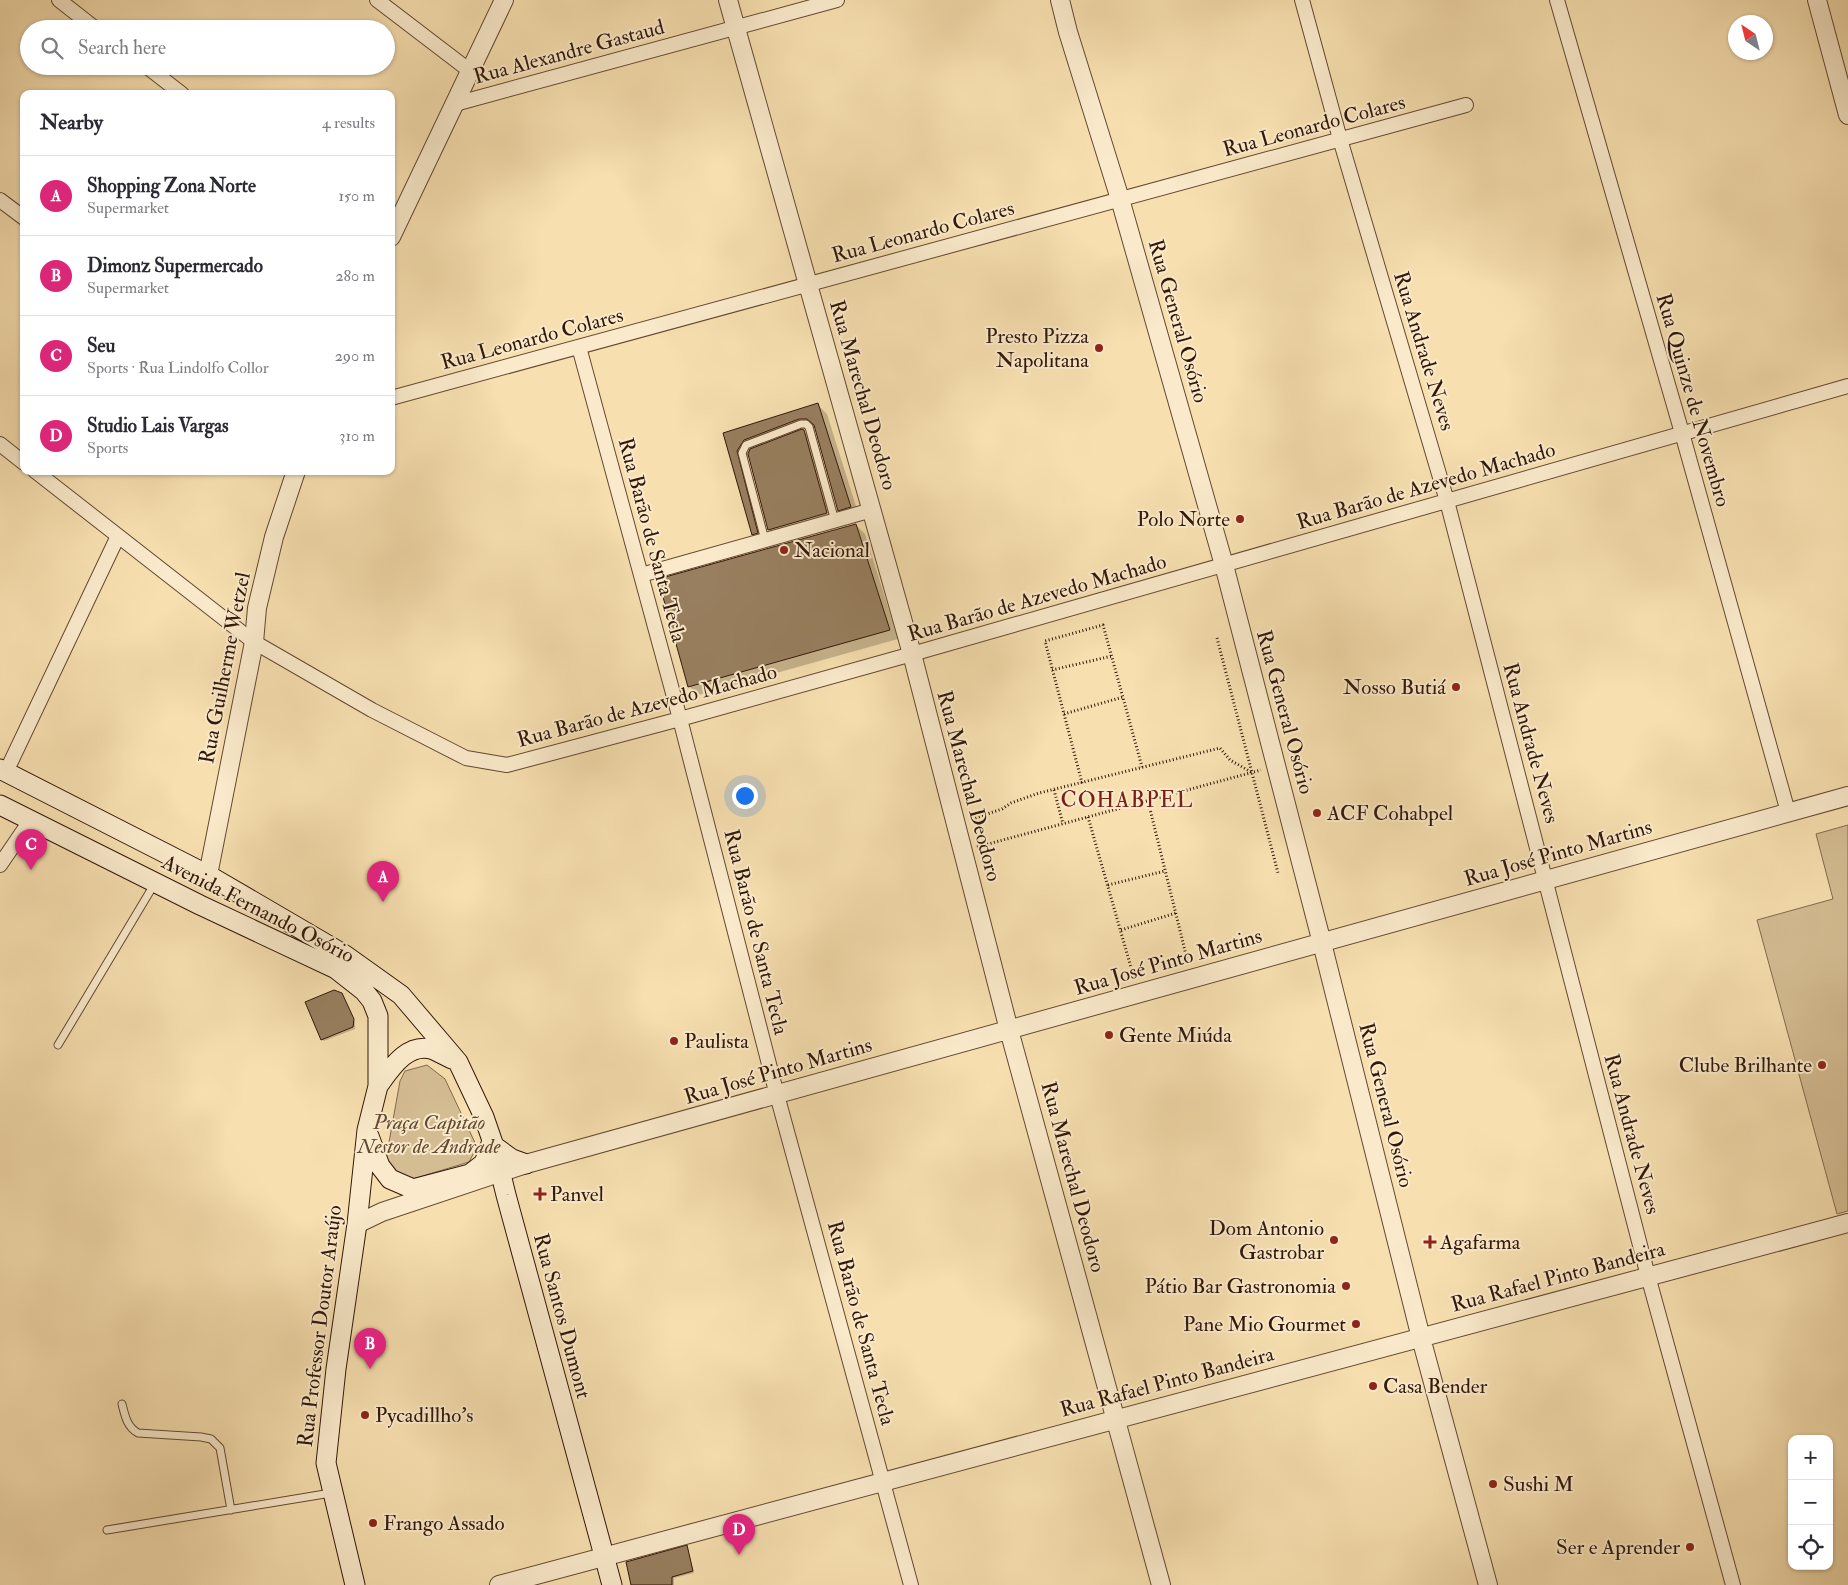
<!DOCTYPE html>
<meta charset="utf-8">
<style>
:root{--surface:#fff;--page:#f7f7f7;--text:#2b2b33;--muted:#7c7c81;--line:#e1e1e2;--accent:#db2777}
body{margin:0;font-family:"IM FELL Double Pica",serif;background:var(--page);color:var(--text)}
.controls{position:absolute;right:15px;bottom:15px;display:grid;overflow:hidden;border-radius:10px;box-shadow:0 1px 4px #0004}
.controls button{width:45px;height:45px;display:grid;place-items:center;padding:0;border:0;border-bottom:1px solid var(--line);background:var(--surface);color:var(--text);font:25px sans-serif}
.compass{position:absolute;left:1728px;top:15px;width:45px;height:45px;border-radius:50%;background:var(--surface);box-shadow:0 1px 4px #0004;rotate:325deg}
.you{position:absolute;left:744px;top:795px;width:18px;height:18px;margin:-12px;border:4px solid #fff;border-radius:50%;background:#1a73e8;box-shadow:0 0 0 8px #1a73e833}
.badge{display:grid;place-items:center;width:32px;height:32px;border-radius:50%;background:var(--accent);color:#fff;font-size:16px;font-weight:700}
.pin{position:absolute;translate:-50% -41px;filter:drop-shadow(0 1px 2px #0008)}
.pin::after{content:'';position:absolute;top:26px;width:18px;height:15px;background:inherit;clip-path:polygon(0 0,100% 0,50% 100%)}
.list{margin:0;padding:0;list-style:none}
h2{display:flex;justify-content:space-between;align-items:center;height:65px;margin:0;padding:0 20px;font-size:21px}
h2 small{font-size:16px;font-weight:400;color:var(--muted)}
.list li{display:grid;grid-template-columns:32px 1fr auto;gap:15px;align-items:center;box-sizing:border-box;height:80px;padding:0 20px;border-top:1px solid var(--line)}
.list b{display:block;font-size:19px;white-space:nowrap}
.list p{margin:0;font-size:16px;white-space:nowrap;color:var(--muted)}
.list em{font-size:16px;font-style:normal;color:var(--muted)}
.icon{flex:none;width:28px;height:28px;fill:none;stroke:currentColor;stroke-width:2;stroke-linecap:round;stroke-linejoin:round}
.map{position:relative;flex:none;width:1848px;height:1585px;overflow:hidden}
.search{position:absolute;background:var(--surface);box-shadow:0 1px 4px #0004;left:20px;top:20px;width:375px;height:55px;display:flex;align-items:center;gap:12px;box-sizing:border-box;padding:0 18px;border-radius:28px;color:var(--muted);font-size:19px}
.panel{position:absolute;background:var(--surface);box-shadow:0 1px 4px #0004;left:20px;top:90px;width:375px;height:385px;border-radius:10px}
.map>svg:first-child{display:block}
.green{fill:#d5bd93;stroke:#836a4e}
.shadow{fill:#0003}
.building{fill:#987f5f;stroke:#311709}
.lines{fill:none;stroke-linecap:round;stroke-linejoin:round}
.service-casing{stroke:#624932;stroke-width:9}
.minor-casing{stroke:#624932;stroke-width:16}
.tertiary-casing{stroke:#624932;stroke-width:20}
.secondary-casing{stroke:#311709;stroke-width:21}
.path{stroke:#311709;stroke-width:3;stroke-dasharray:1 2.5;stroke-linecap:butt}
.service{stroke:#faeacb;stroke-width:7}
.minor{stroke:#faeacb;stroke-width:14}
.tertiary{stroke:#faeacb;stroke-width:18}
.secondary{stroke:#faeacb;stroke-width:19}
.poi-dot{fill:#8f2418;stroke:#faeacb;stroke-width:2}
.labels{text-anchor:middle;dominant-baseline:central;stroke-width:4;stroke-linejoin:round;paint-order:stroke}
.street-label{font-size:21px;fill:#311709;stroke:#faeacb}
.poi-label{font-size:21px;fill:#311709;stroke:#faeacb;text-anchor:start}
.park-label{font-size:21px;font-style:italic;fill:#624932;stroke:#faeacb}
.neighbourhood-label{font-size:22px;letter-spacing:1px;fill:#7a1f14;stroke:#faeacb}
</style>
<div class="map">
<svg width="1848" height="1585" viewBox="0 0 1848 1585">
<rect width="100%" height="100%" fill="#f7dfaf"/>
<filter id="stains"><feTurbulence type="fractalNoise" baseFrequency=".004" numOctaves="4"/><feColorMatrix values="0 0 0 0 .2 0 0 0 0 .09 0 0 0 0 .02 0 0 0 .5 -.17"/></filter>
<radialGradient id="worn" r=".72"><stop offset=".6" stop-color="#630" stop-opacity="0"/><stop offset="1" stop-color="#630" stop-opacity=".3"/></radialGradient>
<path class="green" d="M1848,825V1211L1837,1214L1757,920L1833,899L1816,834Z
M427,1065L445,1079L477,1147L469,1162L406,1181L386,1159L400,1081L405,1071Z"/>
<path class="shadow" d="M818,405L827,414L859,516L848,519L839,510L816,428H809L803,430L813,440L836,523L778,539L769,530L749,455L746,460L762,543L753,534L724,434Z
M856,525L865,534L898,639L698,695L689,686Z
M343,996L355,1022V1029L324,1041L322,1039Z
M687,1547L694,1573L674,1578V1585H632Z"/>
<path class="building" d="M818,403L851,507L838,511L814,425L807,419H799L744,440L737,451L758,533L752,535L723,433Z
M802,429L804,430L827,513L768,530L748,454L750,449Z
M856,524L890,630L688,687L658,579Z
M334,990L342,993L354,1019L353,1027L321,1040L305,1002Z
M687,1545L693,1571L672,1577V1585H631L626,1562Z"/>
<g class="lines">
<defs>
<path id="service" d="M765,540L742,453L746,445L801,424H806L809,427L835,521
M58,1045L155,883
M122,1404C125,1416 127,1427 138,1433L201,1437L211,1439L220,1448L231,1510
M107,1530L331,1493"/>
<path id="minor" d="M59,0L96,29
M377,0L470,71
M1302,0L1340,139L1447,501L1648,1276L1733,1585
M1557,0L1682,433L1788,812
M146,66L182,94
M455,104L837,0
M0,200L24,218
M579,347L680,719L777,1095L911,1585
M391,398L1466,105
M0,444L24,463
M35,471L254,642L372,710L466,758L507,765L680,719L912,654L1848,386
M641,575L872,510
M6,772L118,536
M0,865L30,821"/>
<path id="tertiary" d="M728,0L912,654L1009,1030L1161,1585
M1060,0L1068,32L1120,199L1224,565L1322,943L1421,1338L1488,1585
M1817,0L1848,115
M391,237L504,0
M208,875L254,642L257,608L274,537L296,471
M357,1224L382,1212L526,1164L1848,796
M499,1585L1848,1223"/>
<path id="secondary" d="M0,769L208,875L345,955L401,995L458,1062L484,1117L494,1146L506,1195L612,1585
M0,805L200,905L336,969L364,991L372,1001L378,1016V1086L367,1130L357,1224L336,1369L326,1463L355,1585
M378,1086C391,1068 408,1041 434,1050C440,1053 446,1056 452,1059
M369,1136L380,1166L390,1179L413,1189L470,1174L484,1163L492,1141
M494,1146L512,1159L526,1164"/>
</defs>
<use href="#service" class="service-casing"/>
<use href="#minor" class="minor-casing"/>
<use href="#tertiary" class="tertiary-casing"/>
<use href="#secondary" class="secondary-casing"/>
<path class="path" d="M1217,638L1278,873
M1052,670L1112,656
M1064,714L1123,697
M1082,783L1045,641L1103,625L1142,767
M1054,790L1063,824
M1148,801L1188,963
M1088,817L1134,978L1136,977
M972,819L1002,809L1011,803L1039,793L1220,748L1230,760L1251,772
M977,847L1261,770
M1108,885L1165,871
M1121,930L1176,913"/>
<use href="#service" class="service"/>
<use href="#minor" class="minor"/>
<use href="#tertiary" class="tertiary"/>
<use href="#secondary" class="secondary"/>
</g>
<g class="poi-dot">
<circle cx="1099" cy="348" r="5"/>
<circle cx="1240" cy="519" r="5"/>
<circle cx="784" cy="550" r="5"/>
<circle cx="1456" cy="687" r="5"/>
<circle cx="1317" cy="813" r="5"/>
<circle cx="1109" cy="1035" r="5"/>
<circle cx="674" cy="1041" r="5"/>
<circle cx="1822" cy="1065" r="5"/>
<path d="M537.5 1186.5h5v5h5v5h-5v5h-5v-5h-5v-5h5z"/>
<circle cx="1334" cy="1240" r="5"/>
<path d="M1427.5 1234.5h5v5h5v5h-5v5h-5v-5h-5v-5h5z"/>
<circle cx="1346" cy="1286" r="5"/>
<circle cx="1356" cy="1324" r="5"/>
<circle cx="1373" cy="1386" r="5"/>
<circle cx="365" cy="1415" r="5"/>
<circle cx="1493" cy="1484" r="5"/>
<circle cx="373" cy="1523" r="5"/>
<circle cx="1690" cy="1547" r="5"/>
</g>
<g class="labels">
<g class="street-label">
<text transform="translate(569 52) rotate(-15)">Rua Alexandre Gastaud</text>
<text transform="translate(1314 126) rotate(-15)">Rua Leonardo Colares</text>
<text transform="translate(923 232) rotate(-15)">Rua Leonardo Colares</text>
<text transform="translate(1178 321) rotate(74)">Rua General Osório</text>
<text transform="translate(532 339) rotate(-15)">Rua Leonardo Colares</text>
<text transform="translate(1424 351) rotate(73)">Rua Andrade Neves</text>
<text transform="translate(863 395) rotate(74)">Rua Marechal Deodoro</text>
<text transform="translate(1693 400) rotate(74)">Rua Quinze de Novembro</text>
<text transform="translate(1426 486) rotate(-16)">Rua Barão de Azevedo Machado</text>
<text transform="translate(652 540) rotate(75)">Rua Barão de Santa Tecla</text>
<text transform="translate(1037 598) rotate(-16)">Rua Barão de Azevedo Machado</text>
<text transform="translate(225 668) rotate(-79)">Rua Guilherme Wetzel</text>
<text transform="translate(647 706) rotate(-15)">Rua Barão de Azevedo Machado</text>
<text transform="translate(1285 712) rotate(75)">Rua General Osório</text>
<text transform="translate(1531 743) rotate(75)">Rua Andrade Neves</text>
<text transform="translate(969 786) rotate(75)">Rua Marechal Deodoro</text>
<text transform="translate(1558 853) rotate(-16)">Rua José Pinto Martins</text>
<text transform="translate(258 909) rotate(27)">Avenida Fernando Osório</text>
<text transform="translate(756 932) rotate(76)">Rua Barão de Santa Tecla</text>
<text transform="translate(1168 962) rotate(-16)">Rua José Pinto Martins</text>
<text transform="translate(778 1071) rotate(-16)">Rua José Pinto Martins</text>
<text transform="translate(1386 1105) rotate(76)">Rua General Osório</text>
<text transform="translate(1632 1134) rotate(75)">Rua Andrade Neves</text>
<text transform="translate(1073 1177) rotate(75)">Rua Marechal Deodoro</text>
<text transform="translate(1558 1277) rotate(-15)">Rua Rafael Pinto Bandeira</text>
<text transform="translate(562 1316) rotate(75)">Rua Santos Dumont</text>
<text transform="translate(861 1323) rotate(75)">Rua Barão de Santa Tecla</text>
<text transform="translate(320 1326) rotate(-83)">Rua Professor Doutor Araújo</text>
<text transform="translate(1167 1382) rotate(-15)">Rua Rafael Pinto Bandeira</text>
</g>
<g class="poi-label">
<text x="1089" y="336" text-anchor="end">Presto Pizza<tspan x="1089" dy="24">Napolitana</tspan></text>
<text x="1230" y="519" text-anchor="end">Polo Norte</text>
<text x="794" y="550">Nacional</text>
<text x="1446" y="687" text-anchor="end">Nosso Butiá</text>
<text x="1327" y="813">ACF Cohabpel</text>
<text x="1119" y="1035">Gente Miúda</text>
<text x="684" y="1041">Paulista</text>
<text x="1812" y="1065" text-anchor="end">Clube Brilhante</text>
<text x="550" y="1194">Panvel</text>
<text x="1324" y="1228" text-anchor="end">Dom Antonio<tspan x="1324" dy="24">Gastrobar</tspan></text>
<text x="1440" y="1242">Agafarma</text>
<text x="1336" y="1286" text-anchor="end">Pátio Bar Gastronomia</text>
<text x="1346" y="1324" text-anchor="end">Pane Mio Gourmet</text>
<text x="1383" y="1386">Casa Bender</text>
<text x="375" y="1415">Pycadillho's</text>
<text x="1503" y="1484">Sushi M</text>
<text x="383" y="1523">Frango Assado</text>
<text x="1680" y="1547" text-anchor="end">Ser e Aprender</text>
</g>
<g class="park-label">
<text x="429" y="1122">Praça Capitão<tspan x="429" dy="24">Nestor de Andrade</tspan></text>
</g>
<g class="neighbourhood-label">
<text x="1127" y="800">COHABPEL</text>
</g>
</g>
<rect width="100%" height="100%" filter="url(#stains)"/>
<rect width="100%" height="100%" fill="url(#worn)"/>
</svg>
<div class="controls">
<button>+</button>
<button>−</button>
<button><svg class="icon" aria-label="locate" viewBox="0 0 24 24"><circle cx="12" cy="12" r="6"/><path d="M12 2v4M12 18v4M2 12h4M18 12h4"/></svg></button>
</div>
<svg class="compass" viewBox="-18 -18 36 36"><path d="M0-13l5 13h-10z" fill="#e53935"/><path d="M0 13l5-13h-10z" fill="#7c7c81"/></svg>
<div class="you"></div>
<div class="pin badge" style="left:383px;top:902px">A</div>
<div class="pin badge" style="left:370px;top:1369px">B</div>
<div class="pin badge" style="left:31px;top:870px">C</div>
<div class="pin badge" style="left:739px;top:1555px">D</div>
<div class="search"><svg class="icon" aria-label="search" viewBox="0 0 24 24"><circle cx="10" cy="10" r="6"/><path d="M15 15l6 6"/></svg>Search here</div>
<section class="panel">
<h2>Nearby<small>4 results</small></h2>
<ul class="list">
<li><span class="badge">A</span><div><b>Shopping Zona Norte</b><p>Supermarket</p></div><em>150 m</em></li>
<li><span class="badge">B</span><div><b>Dimonz Supermercado</b><p>Supermarket</p></div><em>280 m</em></li>
<li><span class="badge">C</span><div><b>Seu</b><p>Sports · Rua Lindolfo Collor</p></div><em>290 m</em></li>
<li><span class="badge">D</span><div><b>Studio Lais Vargas</b><p>Sports</p></div><em>310 m</em></li>
</ul>
</section>
</div>
